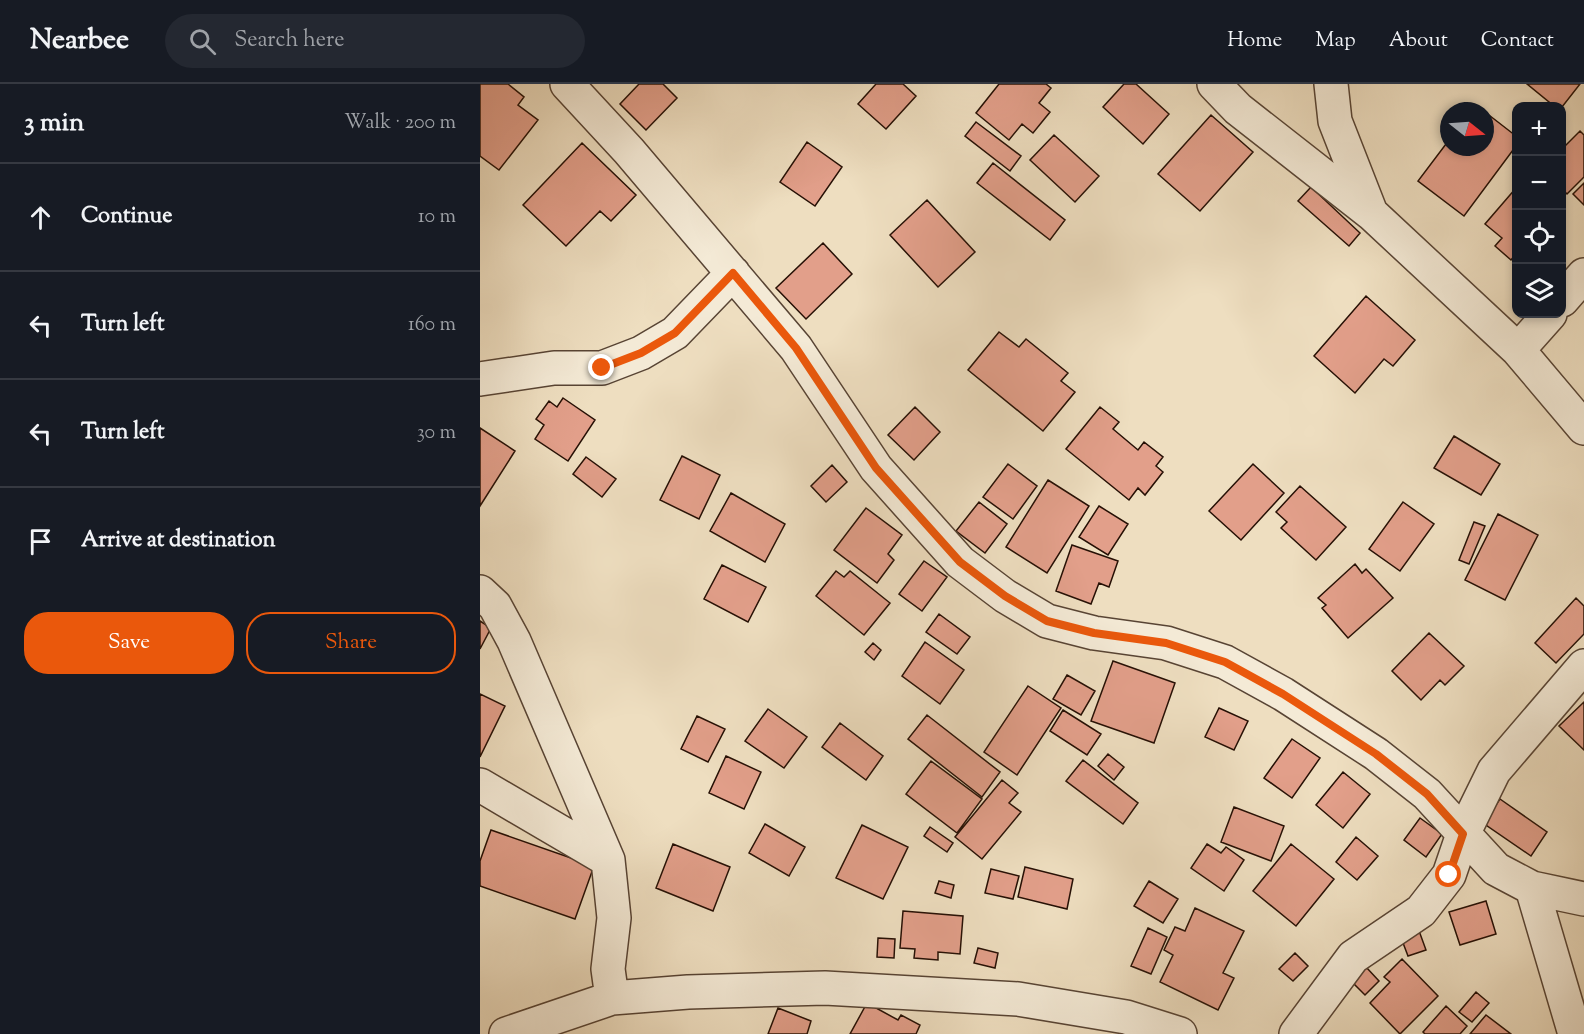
<!DOCTYPE html>
<meta charset="utf-8">
<style>
:root{--surface:#171b24;--page:#242831;--text:#f1f3f6;--muted:#9ea1a6;--line:#363941;--accent:#ea580c}
body{margin:0;font-family:"Sorts Mill Goudy",serif;background:var(--page);color:var(--text)}
.controls{position:absolute;right:18px;top:18px;display:grid;overflow:hidden;border-radius:12px;box-shadow:0 3px 9px #0003}
.controls button{width:54px;height:54px;display:grid;place-items:center;padding:0;border:0;border-bottom:2px solid var(--line);background:var(--surface);color:var(--text);font:30px sans-serif}
.compass{position:absolute;left:960px;top:18px;width:54px;height:54px;border-radius:50%;background:var(--surface);box-shadow:0 3px 9px #0003;rotate:107deg}
.stop{position:absolute;width:18px;height:18px;margin:-14px;border:4px solid #ea580c;border-radius:50%;background:#fff}
.stop.end{background:#ea580c;border-color:#fff;box-shadow:0 2px 6px #0008}
.list{margin:0;padding:0;list-style:none}
h2{display:flex;justify-content:space-between;align-items:center;height:78px;margin:0;padding:0 24px;font-size:26px}
h2 small{font-size:20px;font-weight:400;color:var(--muted)}
.list li{display:grid;grid-template-columns:39px 1fr auto;gap:18px;align-items:center;box-sizing:border-box;height:108px;padding:0 24px;border-top:2px solid var(--line)}
.list b{display:block;font-size:22px;white-space:nowrap}
.list em{font-size:20px;font-style:normal;color:var(--muted)}
.actions{display:flex;gap:12px;padding:18px 24px}
.actions a{flex:1;padding:14px 0;border:2px solid var(--accent);border-radius:24px;text-align:center;font-size:21px;color:var(--accent)}
.actions .main{background:var(--accent);color:#fff}
.icon{flex:none;width:33px;height:33px;fill:none;stroke:currentColor;stroke-width:2;stroke-linecap:round;stroke-linejoin:round}
.map{position:relative;flex:none;width:1104px;height:950px;overflow:hidden}
header{display:flex;align-items:center;gap:36px;box-sizing:border-box;height:84px;padding:0 30px;background:var(--surface);border-bottom:2px solid var(--line)}
header strong{font-size:28px}
nav{display:flex;gap:33px;margin-inline-start:auto;font-size:21px}
.search{width:420px;height:54px;background:var(--page);display:flex;align-items:center;gap:15px;box-sizing:border-box;padding:0 21px;border-radius:33px;color:var(--muted);font-size:22px}
main{display:flex}
aside{flex:1;background:var(--surface)}
.map>svg:first-child{display:block}
.building{fill:#e29f8a;stroke:#261005;stroke-width:1.5}
.lines{fill:none;stroke-linecap:round;stroke-linejoin:round}
.minor-casing{stroke:#584434;stroke-width:36}
.minor{stroke:#f4ead6;stroke-width:33}
.route{stroke:#ea580c;stroke-width:8}
</style>
<header>
<strong>Nearbee</strong>
<div class="search"><svg class="icon" aria-label="search" viewBox="0 0 24 24"><circle cx="10" cy="10" r="6"/><path d="M15 15l6 6"/></svg>Search here</div>
<nav><a>Home</a><a>Map</a><a>About</a><a>Contact</a></nav>
</header>
<main>
<aside>
<h2>3 min<small>Walk · 200 m</small></h2>
<ul class="list">
<li><svg class="icon" aria-label="ahead" viewBox="0 0 24 24"><path d="M12 20V5M6 11l6-6 6 6"/></svg><div><b>Continue</b></div><em>10 m</em></li>
<li><svg class="icon" aria-label="left" viewBox="0 0 24 24"><path d="M17 20v-9H6M10 6l-5 5 5 5"/></svg><div><b>Turn left</b></div><em>160 m</em></li>
<li><svg class="icon" aria-label="left" viewBox="0 0 24 24"><path d="M17 20v-9H6M10 6l-5 5 5 5"/></svg><div><b>Turn left</b></div><em>30 m</em></li>
<li><svg class="icon" aria-label="arrive" viewBox="0 0 24 24"><path d="M6 21V4h12l-3 4 3 4H6"/></svg><div><b>Arrive at destination</b></div></li>
</ul>
<div class="actions"><a class="main">Save</a><a>Share</a></div>
</aside>
<div class="map">
<svg width="1104" height="950" viewBox="0 0 1104 950">
<rect width="100%" height="100%" fill="#eedec0"/>
<filter id="stains"><feTurbulence type="fractalNoise" baseFrequency=".00333" numOctaves="4"/><feColorMatrix values="0 0 0 0 .2 0 0 0 0 .09 0 0 0 0 .02 0 0 0 .5 -.17"/></filter>
<radialGradient id="worn" r=".72"><stop offset=".6" stop-color="#630" stop-opacity="0"/><stop offset="1" stop-color="#630" stop-opacity=".3"/></radialGradient>
<path class="building" d="M0,0H28L44,13L38,21L58,36L19,86L0,72Z
M159,0H183L197,14L166,46L140,20Z
M396,0H423L436,12L406,45L378,20Z
M519,0H566L571,4L559,19L570,28L553,49L542,40L529,56L496,29Z
M644,0H656L689,30L663,60L623,23Z
M1047,0H1100L1082,23L1074,22Z
M1005,28L1036,52V62L984,132L938,97L969,56V63H1005Z
M731,31L773,68L720,127L678,90Z
M496,38L541,72L530,87L485,52Z
M1100,47L1104,51V93L1087,110L1082,105V65Z
M574,51L619,92L595,118L550,76Z
M327,58L362,83L335,122L300,98Z
M102,59L156,111L131,137L120,127L86,162L43,121Z
M513,79L585,136L570,156L497,99Z
M1104,99V121L1093,110Z
M831,103L880,149L869,162L818,117Z
M1036,104V170L1031,176L1015,162L1022,154L1005,140Z
M447,116L495,168L458,203L410,151Z
M343,159L372,190L326,235L296,204Z
M886,212L935,256L913,282L904,275L875,309L834,272Z
M519,248L539,263L546,255L588,289L581,297L595,308L563,347L488,286Z
M83,314L115,336L88,377L55,355L64,341L56,335L69,317L77,323Z
M435,323L460,348L434,376L408,351Z
M620,323L639,338L633,345L658,366L664,358L683,373L676,382L683,388L665,411L658,404L649,416L586,365Z
M0,344L35,367L0,422Z
M974,352L1020,380L1001,411L954,384Z
M202,372L240,391L219,435L180,416Z
M106,373L136,395L122,413L93,390Z
M528,380L557,402L533,435L503,413Z
M773,380L804,409L761,456L729,427Z
M352,381L367,398L346,418L331,402Z
M568,396L609,422L567,489L526,463Z
M820,402L866,443L836,476L801,444L807,438L796,428Z
M251,409L305,440L285,478L230,447Z
M499,418L527,440L505,469L476,447Z
M923,418L954,440L920,487L889,465Z
M619,422L648,440L628,471L599,453Z
M386,424L422,451L408,470L414,476L397,499L354,466Z
M1018,430L1058,451L1025,516L985,496Z
M994,438L1005,442L989,480L979,476Z
M592,461L638,477L629,503L619,499L611,520L576,507Z
M444,477L467,493L442,527L419,510Z
M875,480L882,489L886,485L913,514L868,554L842,524L846,521L838,514Z
M242,481L286,503L268,538L224,515Z
M356,487L364,493L370,487L410,519L384,551L336,512Z
M1096,514L1104,522V550L1076,579L1055,559Z
M459,530L490,553L477,570L446,548Z
M0,537L11,544L0,565Z
M949,549L984,582L965,601L960,596L941,616L912,587Z
M445,558L484,586L460,620L422,592Z
M393,559L401,566L394,576L385,568Z
M633,577L695,599L674,659L611,637Z
M587,591L615,607L601,631L573,615Z
M548,602L581,624L537,691L504,668Z
M0,610L25,622L0,673Z
M1104,618V666L1079,642Z
M739,624L768,637L754,666L725,653Z
M288,625L327,653L304,684L265,657Z
M583,626L621,650L607,671L570,647Z
M447,631L520,688L502,713L428,655Z
M217,632L245,645L228,678L201,665Z
M360,639L403,672L386,696L342,663Z
M812,655L840,674L812,714L784,694Z
M628,670L644,683L634,696L618,682Z
M246,672L281,688L264,725L229,709Z
M603,676L658,719L643,740L586,697Z
M451,677L502,715L477,749L426,710Z
M863,688L890,710L863,744L836,721Z
M522,696L538,709L529,719L541,728L502,775L475,753Z
M1020,715L1067,748L1051,772L1003,739Z
M754,723L804,742L791,777L741,758Z
M940,734L962,750L946,773L924,756Z
M285,740L325,763L309,792L269,769Z
M382,741L428,763L403,815L356,794Z
M450,743L473,759L467,768L444,752Z
M11,746L114,782L95,835L0,802V777Z
M876,753L898,772L877,796L856,778Z
M193,760L250,783L233,827L176,804Z
M727,760L741,769L746,763L764,776L744,807L711,784Z
M811,760L854,795L816,842L773,807Z
M545,783L593,795L587,825L538,813Z
M511,785L539,792L533,815L505,809Z
M459,797L474,801L471,814L455,809Z
M669,797L698,815L683,839L654,822Z
M1006,817L1016,850L980,861L969,828Z
M715,824L764,847L743,889L754,894L738,926L680,898L693,871L684,866L695,843L705,847Z
M423,827L483,832L480,870L458,868V876L434,874L435,865L420,864Z
M668,844L687,853L671,890L651,882Z
M938,844L946,866L928,872L920,851Z
M398,854L415,855L414,874L397,873Z
M498,864L518,869L515,884L494,879Z
M815,869L828,882L813,897L799,885Z
M922,875L958,912L920,950L890,919L910,898L904,893Z
M886,883L899,897L885,911L872,898Z
M996,908L1009,919L992,938L979,928Z
M387,919L418,936L421,931L440,941L436,950H370Z
M966,922L987,942L980,950H945L943,948Z
M298,924L331,937L327,950H288Z
M1006,931L1031,950H990Z"/>
<g class="lines">
<defs>
<path id="minor" d="M87,0L149,67L316,264L396,384L480,478L525,512L567,537L614,549L686,559L745,578L803,610L896,670L947,710L1016,785L1052,804L1104,815
M734,0L758,25L892,130L1038,266L1104,344
M851,0L855,37L891,129
M1082,216L1104,191
M1038,266L1070,230
M0,295L74,284H122L161,269L195,249L253,189
M0,508L15,522L34,557L128,776L134,834L128,885L132,914
M0,701L128,776
M1052,804L1095,950
M26,950L132,914L208,908L345,904L538,915L646,933L700,950
M816,950L873,873L941,827L969,791L983,750L1014,687L1104,582"/>
</defs>
<use href="#minor" class="minor-casing"/>
<use href="#minor" class="minor"/>
</g>
<g class="lines">
<path class="route" d="M122,284L161,269L195,249L253,189L316,264L396,384L480,478L525,512L567,537L614,549L686,559L745,578L803,610L896,670L947,710L983,750L969,791"/>
</g>
<rect width="100%" height="100%" filter="url(#stains)"/>
<rect width="100%" height="100%" fill="url(#worn)"/>
</svg>
<div class="controls">
<button>+</button>
<button>−</button>
<button><svg class="icon" aria-label="locate" viewBox="0 0 24 24"><circle cx="12" cy="12" r="6"/><path d="M12 2v4M12 18v4M2 12h4M18 12h4"/></svg></button>
<button><svg class="icon" aria-label="layers" viewBox="0 0 24 24"><path d="M12 4l9 5-9 5-9-5zM3 14l9 5 9-5"/></svg></button>
</div>
<svg class="compass" viewBox="-18 -18 36 36"><path d="M0-13l5 13h-10z" fill="#e53935"/><path d="M0 13l5-13h-10z" fill="#9ea1a6"/></svg>
<div class="stop" style="left:969px;top:791px"></div>
<div class="stop end" style="left:122px;top:284px"></div>
</div>
</main>
